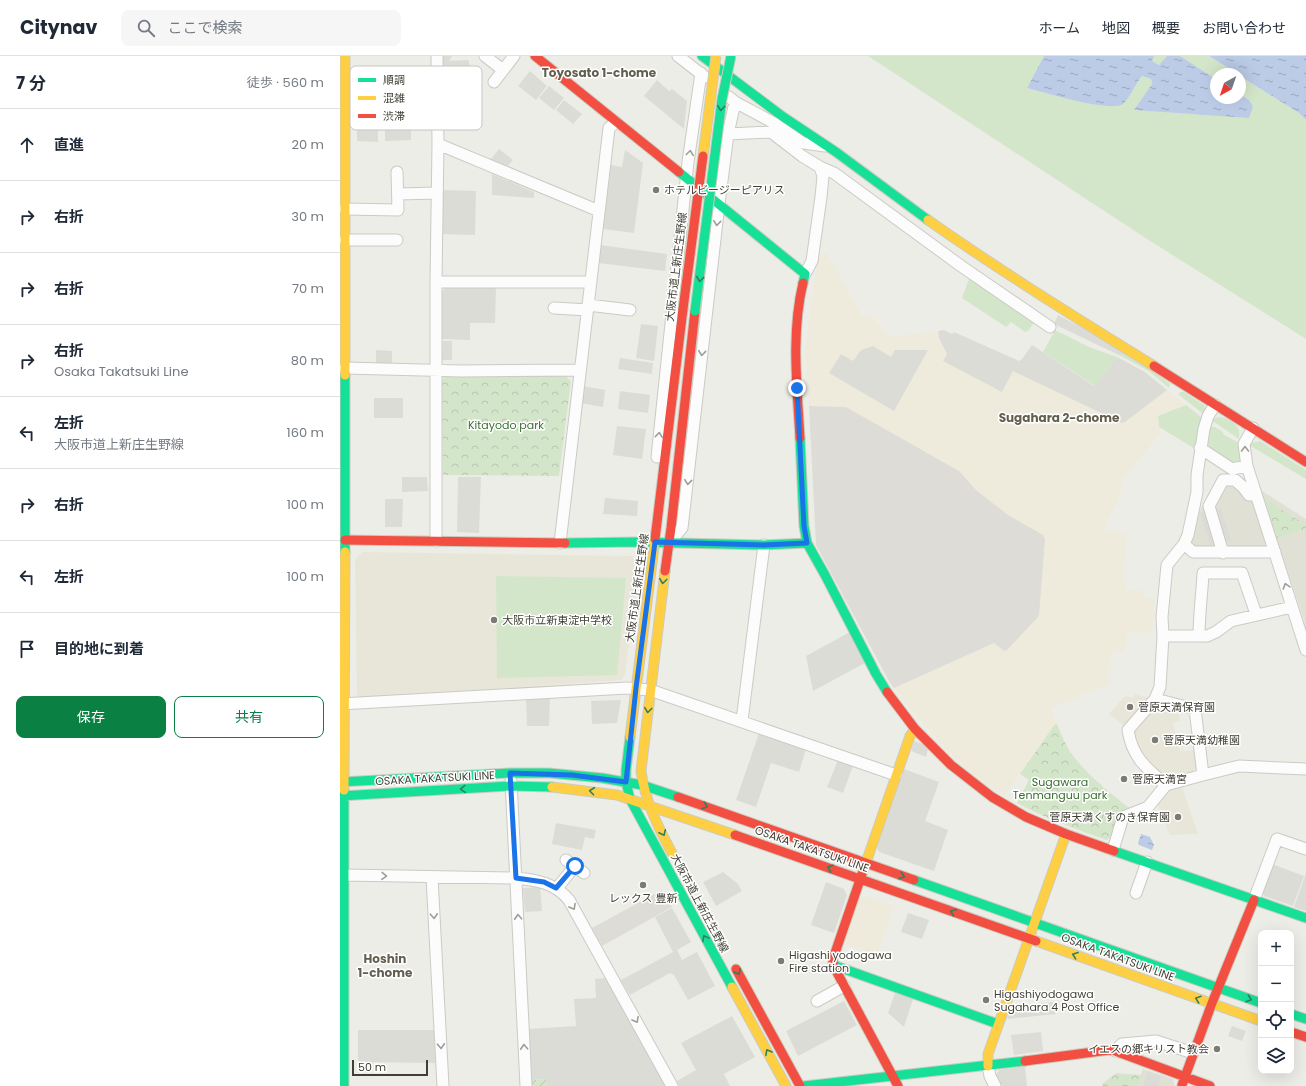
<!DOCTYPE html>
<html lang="ja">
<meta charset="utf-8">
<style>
:root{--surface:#fff;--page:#f6f6f7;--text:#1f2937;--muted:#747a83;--line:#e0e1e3;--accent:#0b8043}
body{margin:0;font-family:Poppins,"Noto Sans JP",sans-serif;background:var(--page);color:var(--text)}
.controls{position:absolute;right:12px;bottom:12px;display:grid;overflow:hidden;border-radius:8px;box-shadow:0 4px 16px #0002}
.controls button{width:36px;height:36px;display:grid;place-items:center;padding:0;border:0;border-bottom:1px solid var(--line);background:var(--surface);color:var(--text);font:20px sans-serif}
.compass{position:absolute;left:870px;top:12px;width:36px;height:36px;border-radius:50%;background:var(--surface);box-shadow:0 4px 16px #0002;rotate:220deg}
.scale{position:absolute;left:12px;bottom:10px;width:76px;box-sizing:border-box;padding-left:4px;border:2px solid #413f35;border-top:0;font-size:11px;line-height:14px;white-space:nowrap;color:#413f35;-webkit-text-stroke:3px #fff;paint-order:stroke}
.stop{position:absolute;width:12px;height:12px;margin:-9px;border:3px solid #1a73e8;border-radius:50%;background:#fff}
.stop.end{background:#1a73e8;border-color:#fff;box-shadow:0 1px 4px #0008}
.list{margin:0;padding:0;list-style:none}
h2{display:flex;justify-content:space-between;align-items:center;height:52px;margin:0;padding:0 16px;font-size:17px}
h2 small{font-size:13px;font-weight:400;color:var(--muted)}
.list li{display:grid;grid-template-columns:26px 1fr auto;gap:12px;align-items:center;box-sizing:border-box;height:72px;padding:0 16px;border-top:1px solid var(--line)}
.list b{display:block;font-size:15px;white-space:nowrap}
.list p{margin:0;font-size:13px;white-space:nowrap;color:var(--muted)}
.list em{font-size:13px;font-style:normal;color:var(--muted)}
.actions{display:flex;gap:8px;padding:12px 16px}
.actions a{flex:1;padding:9px 0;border:1px solid var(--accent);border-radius:8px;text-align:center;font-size:14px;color:var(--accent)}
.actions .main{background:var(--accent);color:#fff}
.icon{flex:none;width:22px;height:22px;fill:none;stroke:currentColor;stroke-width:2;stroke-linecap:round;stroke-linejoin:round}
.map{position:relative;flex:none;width:966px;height:1030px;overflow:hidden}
header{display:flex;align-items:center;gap:24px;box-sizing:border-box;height:56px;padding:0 20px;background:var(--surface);border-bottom:1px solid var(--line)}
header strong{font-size:19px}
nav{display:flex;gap:22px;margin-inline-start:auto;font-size:14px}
.search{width:280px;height:36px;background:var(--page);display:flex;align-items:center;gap:10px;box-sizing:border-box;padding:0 14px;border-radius:8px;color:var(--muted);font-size:15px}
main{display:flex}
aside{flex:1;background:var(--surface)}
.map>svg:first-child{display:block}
.residential{fill:#e1e0d5}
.commercial{fill:#efebdc}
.industrial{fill:#dddcd6}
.education{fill:#e7e6d8}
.grass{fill:#d4e6ca}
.park{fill:url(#park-crowns)}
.garden{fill:url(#garden-furrows)}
.parking{fill:#dcdcd7}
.water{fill:url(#water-ripples)}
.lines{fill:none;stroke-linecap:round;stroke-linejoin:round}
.street-casing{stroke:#cbcac5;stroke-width:13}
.fast-casing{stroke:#cccbbf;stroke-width:11}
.slow-casing{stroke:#cccbbf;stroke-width:11}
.jam-casing{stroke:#cccbbf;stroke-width:11}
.street{stroke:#fcfcfc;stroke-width:11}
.fast{stroke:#16e098;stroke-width:9}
.slow{stroke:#ffcf43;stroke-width:9}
.jam{stroke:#f24e42;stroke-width:9}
.fast-bridge-casing{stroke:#cdcbb7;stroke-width:11;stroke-linecap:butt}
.slow-bridge-casing{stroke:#cdcbb7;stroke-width:11;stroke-linecap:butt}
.jam-bridge-casing{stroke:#cdcbb7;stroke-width:11;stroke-linecap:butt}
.fast-bridge{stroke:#16e098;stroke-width:9}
.slow-bridge{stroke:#ffcf43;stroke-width:9}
.jam-bridge{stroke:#f24e42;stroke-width:9}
.oneway{stroke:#307f5d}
.oneway2{stroke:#9e9e98}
.route{stroke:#1a73e8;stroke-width:5}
.poi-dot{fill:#7d7c74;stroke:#fff;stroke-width:1.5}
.labels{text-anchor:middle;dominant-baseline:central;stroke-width:3;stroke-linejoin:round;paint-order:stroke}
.poi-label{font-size:11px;fill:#413f35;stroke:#fff;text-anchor:start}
.street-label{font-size:11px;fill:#413f35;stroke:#fff}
.park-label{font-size:11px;fill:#396c30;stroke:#fff}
.neighbourhood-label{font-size:12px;font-weight:bold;fill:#635f4e;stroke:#fff}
.key{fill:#fff;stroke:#c6c5c2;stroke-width:1}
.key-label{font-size:11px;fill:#413f35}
</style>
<header>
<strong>Citynav</strong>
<div class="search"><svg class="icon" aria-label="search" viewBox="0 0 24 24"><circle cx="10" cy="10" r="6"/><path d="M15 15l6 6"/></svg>ここで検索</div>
<nav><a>ホーム</a><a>地図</a><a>概要</a><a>お問い合わせ</a></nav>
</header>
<main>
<aside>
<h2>7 分<small>徒歩 · 560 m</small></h2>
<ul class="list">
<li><svg class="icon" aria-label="ahead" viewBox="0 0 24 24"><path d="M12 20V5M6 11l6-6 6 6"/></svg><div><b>直進</b></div><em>20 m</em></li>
<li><svg class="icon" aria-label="right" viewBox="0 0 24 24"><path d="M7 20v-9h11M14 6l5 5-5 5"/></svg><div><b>右折</b></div><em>30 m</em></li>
<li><svg class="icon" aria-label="right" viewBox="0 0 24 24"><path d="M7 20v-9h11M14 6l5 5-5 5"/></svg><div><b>右折</b></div><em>70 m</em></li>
<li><svg class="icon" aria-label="right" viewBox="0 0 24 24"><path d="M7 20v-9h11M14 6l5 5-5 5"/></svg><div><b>右折</b><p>Osaka Takatsuki Line</p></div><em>80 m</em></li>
<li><svg class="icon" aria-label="left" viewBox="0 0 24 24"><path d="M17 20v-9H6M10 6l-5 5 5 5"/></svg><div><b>左折</b><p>大阪市道上新庄生野線</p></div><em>160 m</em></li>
<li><svg class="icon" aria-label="right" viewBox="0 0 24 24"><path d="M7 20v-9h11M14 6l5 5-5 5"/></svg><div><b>右折</b></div><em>100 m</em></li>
<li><svg class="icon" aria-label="left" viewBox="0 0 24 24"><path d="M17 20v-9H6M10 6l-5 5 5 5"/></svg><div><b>左折</b></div><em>100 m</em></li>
<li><svg class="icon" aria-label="arrive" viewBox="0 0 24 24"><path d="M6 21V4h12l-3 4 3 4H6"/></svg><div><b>目的地に到着</b></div></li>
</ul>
<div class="actions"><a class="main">保存</a><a>共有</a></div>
</aside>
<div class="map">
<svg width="966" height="1030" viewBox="0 0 966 1030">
<defs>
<pattern id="park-crowns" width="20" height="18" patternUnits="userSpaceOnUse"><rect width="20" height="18" fill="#d4e6ca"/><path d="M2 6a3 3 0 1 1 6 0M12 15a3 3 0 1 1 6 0" fill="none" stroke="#b7c6ae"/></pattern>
<pattern id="garden-furrows" width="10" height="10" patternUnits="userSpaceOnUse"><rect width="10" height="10" fill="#d4e6ca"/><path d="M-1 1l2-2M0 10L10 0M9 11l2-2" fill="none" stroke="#b7c6ae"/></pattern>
<pattern id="water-ripples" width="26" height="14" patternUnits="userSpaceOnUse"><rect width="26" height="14" fill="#bccce7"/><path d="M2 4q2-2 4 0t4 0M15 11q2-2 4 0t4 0" fill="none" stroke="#9aa7bc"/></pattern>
</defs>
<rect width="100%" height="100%" fill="#edede8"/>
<path class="residential" d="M879,419L907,422L910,431L922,435L966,463V572H963L962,568L965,567L942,498L853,499L849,491L855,464Z
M803,1013L833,1023L835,1030H763L762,1028L776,1017L801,1019Z"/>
<path class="commercial" d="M487,197L523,262L531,258L547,279L560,280L604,274L612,278L614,276L679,305L682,303L692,289L754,330L777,301L805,316L846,349L818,360L820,378L785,420L778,446L766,467V473L786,479L784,518L786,534L804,535V542L815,543L814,556L819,557L818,561L814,560L812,576L787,577L785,596L773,595L767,620L771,627L711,652L717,668H715L664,740L630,716L604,692L569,652L554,632L654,587L664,595L703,479L668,459L636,434L619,415L506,351L469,350L465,291L478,200Z
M525,840L554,850L537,899L503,888L519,843Z"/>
<path class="industrial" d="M469,350L506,351L619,415L636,434L668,459L703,479L705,483L699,560L667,594L664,595L654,587L554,632L550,627L476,489Z
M322,834L332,851L262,890L252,872Z
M701,976L703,995L674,999L671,979Z"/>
<path class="education" d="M22,496L292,500L298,510L285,619L281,624L22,642L17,639L15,504Z
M795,638L806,641L811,644L787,672L769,658L785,640L794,642Z
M814,647L838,653L840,665L833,667L840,695L857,694L859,718L827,725L798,699L790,674Z
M841,728L858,778L830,779L816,745L826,733Z"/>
<path class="grass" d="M528,0H704L687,32C703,36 770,57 783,47C788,44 798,26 802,20L811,23L812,28L794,54L909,44L900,38V20L959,57L966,64V283L807,183Z
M814,0H827L820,9L811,5Z
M840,0H869L898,18H876V23Z
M630,220L693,264V268L688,275L685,276L671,266L666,271L622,242Z
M715,274L749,291L777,301L755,330L703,296Z
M785,294L830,328L829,332L810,316L781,300Z
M841,336H844L865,350V353L862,357L838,338Z
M846,349L861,361L863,366L857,394L819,371L818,360Z
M878,361C884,360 896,367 898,372C900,375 899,379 899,383L871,364Z
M866,371H875L883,376V378L899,387L903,405L900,408L891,409L865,393Z
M920,385L966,414V423L909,389L911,387Z
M156,520L286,522L277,619L157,622Z"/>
<path class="park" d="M107,319L226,320L231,325L219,420L103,419L102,324Z
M924,442L966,469V473L937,482Z
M715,668H717C722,679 726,691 734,701C749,720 769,736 788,751L793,753L780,757L771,781L766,784C736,773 705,762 677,747L689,724L680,718Z
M803,1013H804L798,1030H763L762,1028L776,1018L801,1019Z"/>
<path class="garden" d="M206,1023L207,1030H192V1024Z"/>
<path class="parking" d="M101,0H112L109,5L128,4L141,38L101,39Z
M190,15L207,30L196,44L178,30Z
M317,24L329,35L332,33L347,45L344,73L304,40Z
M209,30L224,42L214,54L199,42Z
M224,44L242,58L233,68L216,54Z
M17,74H38V86L17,85Z
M45,74H71V84L45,85Z
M159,93L173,104L167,111L150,104Z
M285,94L303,107L294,177L263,173L271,109L282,111Z
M152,118L194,136V142L152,139Z
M103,134L136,135L135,179L102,178Z
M260,189L327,198L325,215L258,207Z
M107,230H156L155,267H130V284L102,283V236Z
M718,259L785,294L781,300L714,268Z
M301,268L318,270L314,305L296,302Z
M604,274L612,278L614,276L679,305L682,303L692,289L754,330L777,301L805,316L827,334L785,366L782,367L673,315L662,336L603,305L607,298L599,282L598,275Z
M103,285H112V304H102Z
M533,290L551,301L555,294H588L554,355L489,317L501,298L513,305L521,294Z
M36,294L52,295V308H36Z
M280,302L313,307L312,318L278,313Z
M243,330L265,334L263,351L240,347Z
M280,335L310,339L308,357L278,353Z
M34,342H63V362H34Z
M277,370L306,373L302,403L273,399Z
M62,421H87L88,435L62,436Z
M118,421H141L139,477L117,476Z
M265,442L298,445L297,460L263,458Z
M45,443H63L62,471H45Z
M881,452L891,484L885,486L875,454Z
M866,455L878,491L871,493L860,457Z
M510,576L525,607L473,635L466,600Z
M210,642L209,670H187L186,644Z
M281,644L277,667L252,668L251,645Z
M419,677L466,693L459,716L431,707L416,751L396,744Z
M574,685L585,689L588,693L586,701L571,695Z
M498,704L513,710L503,737L487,731Z
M564,713L599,726L585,765L608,774L594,815L539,796L537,791Z
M216,767L256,774L254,783L245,781L242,794L212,788Z
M932,808L964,820L953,850L924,840L922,834Z
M383,816L398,828L402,835L376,850L363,826Z
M966,817V855L954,851Z
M486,826L504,833L507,839L494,877L471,869Z
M200,831L202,855L185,856L183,832Z
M332,852L351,886L337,894L342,904L357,896L375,930L348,944L334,919L330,917L290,939L281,924L333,896L315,861Z
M568,857L589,864L582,883L561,876Z
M266,922L326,1030H207L206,1023L192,1024L189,973L236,970L234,943L256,942L255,923Z
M555,937L573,943L564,971L548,957Z
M504,945L517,969L458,1000L446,975Z
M715,946L716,958L667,963L671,950Z
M392,960L415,1001L384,1018L390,1030H339L337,1025L356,1014L341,987Z
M892,970L906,975L902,985L888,980Z
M18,974H94L95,1007L18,1006Z
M685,1010L687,1030H662L656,1019L659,1014Z
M807,1015L821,1020L818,1030H803Z"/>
<path class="water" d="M704,0H814L812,5L819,9L827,0H840L876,23V42H900V38L909,44L913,51L909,62L794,54L812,28L811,23L802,20C797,26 789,43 783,48C770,57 703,36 687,32Z
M869,0H966V64L959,57L900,20V18H898Z
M801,778L810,781L814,789L812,794L799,789L798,787Z"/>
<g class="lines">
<defs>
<path id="street" d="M145,0L163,14
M338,0L365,21
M154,26L174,0
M389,41L395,46L434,67L463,87L485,90
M388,78L431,76L462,100L480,111L494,117L621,210L710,271
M98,88L259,155
M58,138L97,137
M5,153L58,154L57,116
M5,184H57
M465,218L472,205L481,141L483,120L480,111
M96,226H251
M248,249L290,254
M214,252L248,254
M5,312L121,315L240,314
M913,372L904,388L907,410L966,594
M860,392L892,413L907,410
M317,401L348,106L361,17
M96,485V226L98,88L97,0
M220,487L269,72L276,66
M329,487L342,472L379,148L388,78L395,46
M844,488L853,496H935
M883,497L869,450L883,424H895L903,431L909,439L916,438
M823,580H867L876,576L891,565L952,551
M859,580C859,559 862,538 863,517H902L916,558
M815,643L855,653L863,719
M0,648L287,632L310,634L556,719
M402,665L424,489
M171,725L186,1030
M826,729C806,712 792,701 788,674L815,643L820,631L823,580L822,561L827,509L844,488L848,479L857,436V419L864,373L868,360L875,349
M773,794L783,761L808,751L826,729L863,719L899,710L966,713
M226,804L244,817
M0,820L5,819L176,822C197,824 215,827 229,844L332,1030
M92,821L103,1030
M217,832L235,810
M796,837L807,806
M914,844L937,783L966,793
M477,945L504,930
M775,995L782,988L816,985L853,997
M648,1010L650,1020L655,1030"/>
<path id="fast" d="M362,0L442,60L496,96L588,164
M339,116L465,218L463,227
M460,382L464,470L467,487L485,519L536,618L547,636
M225,487L297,486L424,489L467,487
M5,496V319
M290,681L286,714V726L290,743L392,931
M0,726L170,717H209L262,722L302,729L338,741
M0,740L171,730L212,731
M774,795L966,862
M574,824L921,947
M493,909L658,968
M951,958L966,963
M4,1030V734
M464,1030L685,1005"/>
<path id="slow" d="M588,164C662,216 738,263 814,310
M5,319V0
M325,515L301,715C305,745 318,771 332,797
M290,681L315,483
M212,731L277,739L395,779
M4,734L5,496
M522,818L570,680L575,673
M696,885L921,965
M392,931L446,1030
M648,1010V998L726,778"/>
<path id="jam" d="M195,0L339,116
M814,310L966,406
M460,382C457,330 451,277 463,227
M315,483L343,253
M5,484L225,487
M325,515L331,472L355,255
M547,636L575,673L611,709L652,741L686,761L726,778L774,795
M338,741L574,824
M395,779L696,885
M522,818L493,903V909L558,1030
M396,913L460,1030
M951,976L966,981
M685,1005L769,994L775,995L870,1030
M842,1029L872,947L914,844"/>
</defs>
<use href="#street" class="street-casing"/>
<use href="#fast" class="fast-casing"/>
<use href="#slow" class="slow-casing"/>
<use href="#jam" class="jam-casing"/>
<use href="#street" class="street"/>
<use href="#fast" class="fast"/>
<use href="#slow" class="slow"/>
<use href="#jam" class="jam"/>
<defs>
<path id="fast-bridge" d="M355,255L382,43L391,0"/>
<path id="slow-bridge" d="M363,100L376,0"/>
<path id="jam-bridge" d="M343,253L363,100"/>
</defs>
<use href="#fast-bridge" class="fast-bridge-casing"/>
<use href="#slow-bridge" class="slow-bridge-casing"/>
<use href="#jam-bridge" class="jam-bridge-casing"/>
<use href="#fast-bridge" class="fast-bridge"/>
<use href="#slow-bridge" class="slow-bridge"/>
<use href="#jam-bridge" class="jam-bridge"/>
</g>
<defs><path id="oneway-chevron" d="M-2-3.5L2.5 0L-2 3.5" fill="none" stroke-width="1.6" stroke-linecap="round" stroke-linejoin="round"/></defs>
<g class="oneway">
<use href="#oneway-chevron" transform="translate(381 52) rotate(97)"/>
<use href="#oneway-chevron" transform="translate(360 223) rotate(97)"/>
<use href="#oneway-chevron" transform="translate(323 525) rotate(97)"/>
<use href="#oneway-chevron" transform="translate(308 654) rotate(97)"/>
<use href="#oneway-chevron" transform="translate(123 733) rotate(177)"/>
<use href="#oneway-chevron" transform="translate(252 735) rotate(-173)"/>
<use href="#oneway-chevron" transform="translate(365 750) rotate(19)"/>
<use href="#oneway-chevron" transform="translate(323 777) rotate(65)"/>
<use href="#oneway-chevron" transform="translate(490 812) rotate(-161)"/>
<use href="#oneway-chevron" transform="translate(562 820) rotate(19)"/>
<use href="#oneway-chevron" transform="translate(613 856) rotate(-160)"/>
<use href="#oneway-chevron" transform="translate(365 882) rotate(-118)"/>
<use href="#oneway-chevron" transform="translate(735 899) rotate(-160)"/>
<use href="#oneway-chevron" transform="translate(398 916) rotate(61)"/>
<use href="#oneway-chevron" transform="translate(858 943) rotate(-161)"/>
<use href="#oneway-chevron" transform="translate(909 943) rotate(19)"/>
<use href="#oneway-chevron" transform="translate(428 996) rotate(-119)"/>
</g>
<g class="oneway2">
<use href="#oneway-chevron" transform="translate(350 97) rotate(-82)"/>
<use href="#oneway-chevron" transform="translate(377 167) rotate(96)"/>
<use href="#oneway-chevron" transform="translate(362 297) rotate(96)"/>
<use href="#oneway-chevron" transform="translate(319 379) rotate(-84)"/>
<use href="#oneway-chevron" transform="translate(905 393) rotate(-91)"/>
<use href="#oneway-chevron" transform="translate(348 426) rotate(96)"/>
<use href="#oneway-chevron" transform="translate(946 530) rotate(-107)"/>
<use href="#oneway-chevron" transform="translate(44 820) rotate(2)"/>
<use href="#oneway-chevron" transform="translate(233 851) rotate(61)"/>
<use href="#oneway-chevron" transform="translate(94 860) rotate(87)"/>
<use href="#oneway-chevron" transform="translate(178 861) rotate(-93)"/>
<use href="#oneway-chevron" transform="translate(296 964) rotate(61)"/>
<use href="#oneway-chevron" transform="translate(101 990) rotate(87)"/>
<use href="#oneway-chevron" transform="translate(184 991) rotate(-93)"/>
</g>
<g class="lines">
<path class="route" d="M235,810L216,832L204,826L176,822L170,717L232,719L286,726L296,632L315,486L424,489L467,487L464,470L457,332"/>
</g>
<g class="poi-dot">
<circle cx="316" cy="134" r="4"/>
<circle cx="154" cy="564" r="4"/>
<circle cx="790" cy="651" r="4"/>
<circle cx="815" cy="684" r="4"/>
<circle cx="784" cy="723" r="4"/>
<circle cx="838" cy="761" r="4"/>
<circle cx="303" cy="829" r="4"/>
<circle cx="441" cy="905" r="4"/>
<circle cx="646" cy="944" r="4"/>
<circle cx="877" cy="993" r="4"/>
</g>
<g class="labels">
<g class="poi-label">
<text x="324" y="134">ホテルビージーピアリス</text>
<text x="162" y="564">大阪市立新東淀中学校</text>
<text x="798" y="651">菅原天満保育園</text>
<text x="823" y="684">菅原天満幼稚園</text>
<text x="792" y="723">菅原天満宮</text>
<text x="830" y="761" text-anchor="end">菅原天満くすのき保育園</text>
<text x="303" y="842" text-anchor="middle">レックス 豊新</text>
<text x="449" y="899">Higashi yodogawa<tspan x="449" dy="13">Fire station</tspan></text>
<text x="654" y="938">Higashiyodogawa<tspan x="654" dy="13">Sugahara 4 Post Office</tspan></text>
<text x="869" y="993" text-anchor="end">イエスの郷キリスト教会</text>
</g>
<g class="street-label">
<text transform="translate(336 211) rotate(-83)">大阪市道上新庄生野線</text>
<text transform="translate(297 532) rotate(-82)">大阪市道上新庄生野線</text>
<text transform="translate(95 722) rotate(-3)">OSAKA TAKATSUKI LINE</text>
<text transform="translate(472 793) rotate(19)">OSAKA TAKATSUKI LINE</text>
<text transform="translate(360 847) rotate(62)">大阪市道上新庄生野線</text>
<text transform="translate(778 901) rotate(20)">OSAKA TAKATSUKI LINE</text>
</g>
<g class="park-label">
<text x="166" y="369">Kitayodo park</text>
<text x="720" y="726">Sugawara<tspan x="720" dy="13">Tenmanguu park</tspan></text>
</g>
<g class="neighbourhood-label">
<text x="259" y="16">Toyosato 1-chome</text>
<text x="719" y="361">Sugahara 2-chome</text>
<text x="45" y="902">Hoshin<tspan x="45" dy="14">1-chome</tspan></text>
</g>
</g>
<rect x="10" y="10" width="132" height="64" rx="6" class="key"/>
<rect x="18" y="22" width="18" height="4" fill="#16e098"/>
<rect x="18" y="40" width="18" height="4" fill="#ffcf43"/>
<rect x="18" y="58" width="18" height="4" fill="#f24e42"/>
<g class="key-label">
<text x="43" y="28">順調</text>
<text x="43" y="46">混雑</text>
<text x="43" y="64">渋滞</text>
</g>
</svg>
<div class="controls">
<button>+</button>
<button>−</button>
<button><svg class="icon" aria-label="locate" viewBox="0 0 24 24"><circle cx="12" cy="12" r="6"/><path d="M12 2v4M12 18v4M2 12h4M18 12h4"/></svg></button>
<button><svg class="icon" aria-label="layers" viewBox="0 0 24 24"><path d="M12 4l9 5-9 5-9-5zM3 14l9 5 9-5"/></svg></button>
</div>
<svg class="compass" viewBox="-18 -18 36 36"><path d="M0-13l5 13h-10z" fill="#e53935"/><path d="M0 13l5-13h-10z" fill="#747a83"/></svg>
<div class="scale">50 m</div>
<div class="stop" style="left:235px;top:810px"></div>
<div class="stop end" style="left:457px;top:332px"></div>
</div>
</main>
